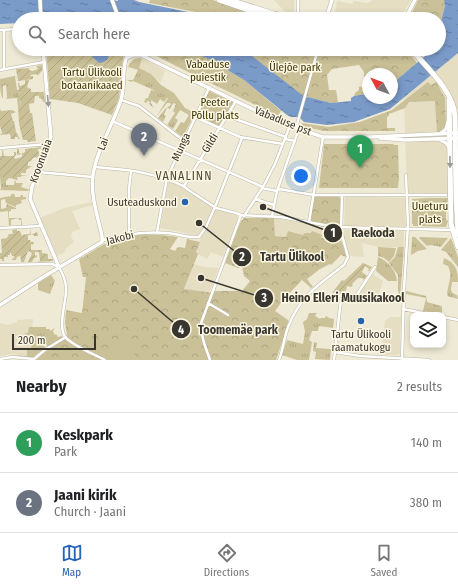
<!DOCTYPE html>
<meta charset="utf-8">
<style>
:root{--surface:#fff;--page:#f2f2f2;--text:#202124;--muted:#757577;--line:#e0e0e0;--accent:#2462b3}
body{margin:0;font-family:"Fira Sans Condensed",sans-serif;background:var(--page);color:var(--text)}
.controls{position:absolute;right:12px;bottom:12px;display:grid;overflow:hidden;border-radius:8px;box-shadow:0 2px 6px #0003}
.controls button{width:36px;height:36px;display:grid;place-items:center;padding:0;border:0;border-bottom:1px solid var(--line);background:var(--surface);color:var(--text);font:20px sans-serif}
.compass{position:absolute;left:362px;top:68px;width:36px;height:36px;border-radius:50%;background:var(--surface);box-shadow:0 2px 6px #0003;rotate:311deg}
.scale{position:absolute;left:12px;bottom:10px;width:84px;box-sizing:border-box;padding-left:4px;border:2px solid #38362f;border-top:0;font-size:11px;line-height:14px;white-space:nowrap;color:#38362f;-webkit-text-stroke:3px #fcf7e3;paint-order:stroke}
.you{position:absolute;left:301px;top:176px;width:14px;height:14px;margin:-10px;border:3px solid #fff;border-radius:50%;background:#1a73e8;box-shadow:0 0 0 6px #1a73e833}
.badge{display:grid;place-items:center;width:26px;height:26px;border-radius:50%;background:var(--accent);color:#fff;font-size:13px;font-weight:700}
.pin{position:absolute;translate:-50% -33px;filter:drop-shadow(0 1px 2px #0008)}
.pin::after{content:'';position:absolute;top:21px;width:14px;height:12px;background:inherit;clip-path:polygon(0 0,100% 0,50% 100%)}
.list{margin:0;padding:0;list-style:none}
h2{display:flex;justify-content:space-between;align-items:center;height:52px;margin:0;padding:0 16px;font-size:17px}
h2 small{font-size:13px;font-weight:400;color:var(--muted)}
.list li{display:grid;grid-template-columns:26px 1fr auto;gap:12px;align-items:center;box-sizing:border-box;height:60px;padding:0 16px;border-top:1px solid var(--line)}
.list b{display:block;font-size:15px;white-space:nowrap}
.list p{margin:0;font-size:13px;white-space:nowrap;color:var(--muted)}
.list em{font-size:13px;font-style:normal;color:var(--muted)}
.icon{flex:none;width:22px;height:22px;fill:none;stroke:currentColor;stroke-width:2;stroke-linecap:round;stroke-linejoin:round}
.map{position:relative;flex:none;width:458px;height:360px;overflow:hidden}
.search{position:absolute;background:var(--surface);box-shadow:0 2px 6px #0003;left:12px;right:12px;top:12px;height:44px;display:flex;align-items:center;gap:10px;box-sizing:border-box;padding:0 14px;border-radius:22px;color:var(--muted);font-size:15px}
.sheet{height:172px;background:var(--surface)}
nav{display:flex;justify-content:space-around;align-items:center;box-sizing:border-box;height:56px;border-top:1px solid var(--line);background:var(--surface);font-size:11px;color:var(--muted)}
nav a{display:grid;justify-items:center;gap:2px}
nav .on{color:var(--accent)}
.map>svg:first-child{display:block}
.built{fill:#e5dec3}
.grass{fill:url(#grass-tufts)}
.park{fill:url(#park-crowns)}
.garden{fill:url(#garden-furrows)}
.pitch{fill:#cbc198}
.water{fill:url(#water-ripples)}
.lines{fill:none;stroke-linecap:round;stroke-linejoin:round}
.street-casing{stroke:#bbb6a3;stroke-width:3.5}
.secondary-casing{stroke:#bbb6a3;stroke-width:4.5}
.highway-casing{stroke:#bbb6a3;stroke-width:6}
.street{stroke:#fff;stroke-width:2.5}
.secondary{stroke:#fff;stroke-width:3.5}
.highway{stroke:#fff;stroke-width:5}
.oneway{fill:#9c9a97}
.poi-dot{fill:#2462b3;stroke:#fcf7e3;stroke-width:1.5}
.labels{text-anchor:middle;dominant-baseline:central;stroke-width:3;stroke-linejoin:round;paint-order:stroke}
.park-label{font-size:11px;fill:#3e3303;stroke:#fcf7e3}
.street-label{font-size:11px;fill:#38362f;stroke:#fcf7e3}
.poi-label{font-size:11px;fill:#38362f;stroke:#fcf7e3;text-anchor:end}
.neighbourhood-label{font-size:12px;letter-spacing:1px;fill:#4e4a39;stroke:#fcf7e3}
.leader{fill:none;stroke:#38362f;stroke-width:1.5}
.callout-dot{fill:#38362f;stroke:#fcf7e3;stroke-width:1.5}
.mark-label{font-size:12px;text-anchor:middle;font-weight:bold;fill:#fff}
.callout-label{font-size:12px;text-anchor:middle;font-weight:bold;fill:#38362f;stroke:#fcf7e3;stroke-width:3;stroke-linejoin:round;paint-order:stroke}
</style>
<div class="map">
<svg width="458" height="360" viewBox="0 0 458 360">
<defs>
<pattern id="grass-tufts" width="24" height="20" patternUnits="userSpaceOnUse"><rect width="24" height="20" fill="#cbc198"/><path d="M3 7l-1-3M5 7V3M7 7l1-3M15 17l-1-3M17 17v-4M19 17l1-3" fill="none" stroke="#afa683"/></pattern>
<pattern id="park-crowns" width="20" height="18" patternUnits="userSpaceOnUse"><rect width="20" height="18" fill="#cbc198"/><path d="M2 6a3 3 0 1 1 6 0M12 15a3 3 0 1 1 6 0" fill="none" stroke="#afa683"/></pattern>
<pattern id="garden-furrows" width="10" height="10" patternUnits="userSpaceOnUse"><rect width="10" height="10" fill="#cbc198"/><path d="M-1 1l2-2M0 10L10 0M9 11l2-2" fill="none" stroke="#afa683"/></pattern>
<pattern id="water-ripples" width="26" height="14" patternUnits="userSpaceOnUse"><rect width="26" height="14" fill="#7a9ac8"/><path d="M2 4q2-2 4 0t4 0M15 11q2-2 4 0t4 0" fill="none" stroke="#657ea3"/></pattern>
</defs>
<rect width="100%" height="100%" fill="#efead6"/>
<path class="built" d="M274,0H294V14L286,13Z
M373,0H411L400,19H334L337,1L353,4V1L368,3Z
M458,53V230L456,195H407L404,98Z
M143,59L165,70L161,82L137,71Z
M168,182L181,186L184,189L212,207L237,215L238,218L236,226L223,257L211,252L207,259L196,253L201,238L196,235L160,228Z
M345,196L405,198L406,227L344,226Z
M92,202L93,205L72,211L80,229L72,232L71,236L74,242L66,248L65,252L57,256L40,218L64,208Z
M274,218L313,224L336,229L340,238L329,240L323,238L311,233H306L303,235L289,231L286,237L275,236Z
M343,230L404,231V247H378L362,243L364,257L349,256L344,241Z
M194,264L204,267L219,268L209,293L184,290Z
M373,274L383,281L376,302L358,298L359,293Z
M390,317H401L400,353L398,355H381L385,321Z
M33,319L31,350L27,356L11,354L0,356V323L7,325L17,322V320Z"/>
<path class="grass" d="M140,58L142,59L139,68L151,74L161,85L174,93L185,108L195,113L191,116L193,117L183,137L175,131L181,122L184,123L189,115L180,110L175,118L178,120L173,129L167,125L175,113L173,111L176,104L173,103L170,109L167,108L164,115L166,116L163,122L158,118L165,109L171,105L170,103H167L156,117L168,98H167L164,102L160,99L157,104L151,100V103L154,108L149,104L150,102L148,101L146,103L144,102L146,98H148L151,90L156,91L133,81L131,82L127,80H133L138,70L129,67L128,69L129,64L134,59Z
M15,76L17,90H19L21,107H18L17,98L6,99L7,97L6,85L3,86V99C0,94 0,85 0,79Z
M0,177H17L18,180L9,178L6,181V185H14L15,179L16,183H23L21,187L27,189H29L28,191L0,190L1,188Z
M11,194H14L15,197H20L21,195H23V197H26V199L21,200L22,203L16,205V207L6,203L5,199L1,200V209L6,208L7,204L16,208V209H11V211H9V218H21V216L22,225H21V220H19L18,218L11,220V225L9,226L8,211L0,212V198L11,196Z
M412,237H415L427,249L418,251L411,255Z
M420,237L448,238L441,247L431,245L427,246L419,238Z
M451,238L458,257V267L446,252L441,250Z
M378,247L396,248L394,256L389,262L384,258L378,256Z
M398,247H404L400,298L398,291V275L389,263L395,257Z
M378,257C388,261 396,270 397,281H388L376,271Z
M444,258C456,263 458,271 458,282H452C451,289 449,293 457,295L458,299L447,296L448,294H447C448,284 453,275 448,266L443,264Z
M51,275L55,281L50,294L38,290V283Z
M406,291L426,296L427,302L441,306L442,307V314L423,311L426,298L406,294Z
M309,313H317L315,316L320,319L321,318H325L326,316L329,318L334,319L333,328L319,326L318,331H312L309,340L312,342L309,360H297L282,355L287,340L303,344L305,332L303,322L307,319Z
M29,327H46V329H50V331L55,328L53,331L54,334L57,335L58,337L62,336V338L47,347L44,336L43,337L44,345L40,344V341L42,340L41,336L37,337C38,342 39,344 44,345L45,348L33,358L13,355L27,356V350L31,349L33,335L24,336V335L26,333H28Z
M314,342L317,343L316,348L331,349L330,360L315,359L316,352L313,351Z"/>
<path class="park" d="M150,0H213L268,19H205L196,12L149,3Z
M418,0H444L445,6L439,29V19H409Z
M143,49H184L217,62L229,71L244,80L281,111L278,116L174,65Z
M243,49H403L411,55L417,63L392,84V74H368V94L354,96L355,93L359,90V87L365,86L364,72L359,65L332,69L327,75L329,90H336L338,102L331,103L308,97L306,98L303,97Z
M428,82L431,85L436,82L445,98L446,126C445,130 441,132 437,133L435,101L409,102L405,108L389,114V116L387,117V128H395V131H324L301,126L302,123L328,127L360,122L392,110Z
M209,91L233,102L219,126L197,117Z
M324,144H393L394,145H398L399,179L398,188H319Z
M317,196L339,197L341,199V218L339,227L310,221L313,197Z
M429,198H448L447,205H446V220L448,221L446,227L413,226V224H412V199Z
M244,218H274L275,236L286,237L288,231L303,235L305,233H311L312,231L322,235L321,238H323L334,240L340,238L344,249L346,257L341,255L331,265L330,264L320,269L307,279L313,287L311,288L302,280L283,300L275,311L288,320L289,322L276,360H36L42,354L63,340L67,335L65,323L66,310L82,313L86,277H83L79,259C89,254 99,246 109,242C131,232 156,234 178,237L170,249L175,251L177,248L179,247L185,248L187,239L200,242L196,252L198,254L184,289L214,293L215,291H242L250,281L244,276L242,267L238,268L225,263L240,223Z"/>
<path class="garden" d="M46,49H124L119,98L112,115L78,103L50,99Z
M42,65V71L37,76V74L30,75L31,76H33V79L26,80H29L27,87L31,89V92H44L45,102H43L42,99L39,98V96H35L34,103L29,104L30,113H32L36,141L28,142L27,140H23L19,124L18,107H21L18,83H19L20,86L25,84V80L18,81L16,69L29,68V70L33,71L38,69L36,66Z
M0,109L1,111L12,110L16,112L11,114L13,121H14L16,132L20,139H18V137H15V139H11L10,134L0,135L2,133L0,126Z
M41,147V149H38V151L39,152V154H43L42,155L38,156L37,158L35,157L32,159L31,161L28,162V166H32L26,170V173H21V175H27L21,176V177H0V156H2V151L3,150L4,156H14V152H16V155L14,157L15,159L22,157V154L17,155V149H19V152L21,154L25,152V149Z
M30,228L31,235L37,232L38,236H34V235H28V240H30L31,242H34L33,245L31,244V250H42V253L48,254V259H53V261L38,262L40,261L39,252H35V256L37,255V257L34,258L32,262H28L32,253L28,251L24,262H21L20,253V256L17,257L16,260H12V259L14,258V256H12L11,253H10V255H8V257H4V261H2V259H0V253H2L1,239L7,238L9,234H13L12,230L17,229V231H20L22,236L24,234L26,235V234H30Z
M363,263L372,267L369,271H368L369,269L365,266L362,272L367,276L364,280L362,278H358L352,284L353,285L351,287L347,286L346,291H342L341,294L332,293L342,280L344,281Z"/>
<path class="pitch" d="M122,339L137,357L134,360H112L106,354Z"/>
<path class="water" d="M0,0H113L118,1V0H134L139,2L193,13L205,19H19V23L0,24Z
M444,0H458V53L390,109L354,122L327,125L304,122L299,117H291L287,115L244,80L229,71L217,62L184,49H243L306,98L308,97L331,103L351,101V98L354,96L368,94V98H392V84L425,56L430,49H439V29L445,6Z
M81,49H108C111,57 107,62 99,63L86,51Z"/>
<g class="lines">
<defs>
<path id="street" d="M298,0V19
M0,30L19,29
M4,30V68
M0,70L44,62
M121,100L139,106L184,141
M227,116L286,137
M195,117L240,137L283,144
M112,121L263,187
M296,128L318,49
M285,139L295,141
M0,148L48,144
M95,167C107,168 120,169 133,171C143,172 181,182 187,189L216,208L236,213L241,215L281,217L335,227L452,230
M38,172L93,177
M184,186L236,101
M262,188L277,191L279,189L314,195H446
M255,199L274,205
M244,216L263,187L275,164L289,128L291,127
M272,216L277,191L297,134
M309,222L323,137
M0,228L41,226
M157,232L167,178L209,88
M129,234V189L131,171
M103,240C124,234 145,231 168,233C178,234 189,238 199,237L206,227L215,207L242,138
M0,265L52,264L59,267C63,274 66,281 66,288C67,301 56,329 67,339C78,348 93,354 105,360
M208,303L228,315
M403,309L433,315
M443,317L458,320
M335,352L360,356L429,360
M0,359L12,357L34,359L46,349L66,337
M210,360L204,343L200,326L241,215
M279,360C283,350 284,338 288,327C300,296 319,284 344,265L348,257L341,231L342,195
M334,360L341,299L343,298L354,299L375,267
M402,360L404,289L408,225L406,175"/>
<path id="secondary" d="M40,0L41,19
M112,0L119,19
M406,17L415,0
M326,19L332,0
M43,49L51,137L32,187L30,199L59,267
M133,49L141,55L269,117L296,128L323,137H371L458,133
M137,49L146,55
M127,58L133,55H140
M441,133L446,129L448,122
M380,138L405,140L458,138
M439,139L446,143L449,147
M0,305L43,277L102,242V236C98,217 90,195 93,175C97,149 113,125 121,100C126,84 120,63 131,49"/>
<path id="highway" d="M219,0L275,19
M230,0L274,14L296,19
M328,15L330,19
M406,19L407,16
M411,49C427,68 453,90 455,116L456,195L458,234
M449,99L451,224L458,247"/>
</defs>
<use href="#street" class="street-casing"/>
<use href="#secondary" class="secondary-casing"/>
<use href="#highway" class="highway-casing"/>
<use href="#street" class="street"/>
<use href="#secondary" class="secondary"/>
<use href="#highway" class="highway"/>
</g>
<defs><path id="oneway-solid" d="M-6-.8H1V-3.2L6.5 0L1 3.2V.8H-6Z"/></defs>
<g class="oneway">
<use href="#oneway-solid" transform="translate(48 101) rotate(85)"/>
<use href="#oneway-solid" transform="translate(450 162) rotate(89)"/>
</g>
<g class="poi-dot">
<circle cx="185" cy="202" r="4"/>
<circle cx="361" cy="321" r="4"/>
</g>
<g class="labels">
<g class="park-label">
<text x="208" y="64">Vabaduse<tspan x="208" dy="13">puiestik</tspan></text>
<text x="295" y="67">Ülejõe park</text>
<text x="92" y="72">Tartu Ülikooli<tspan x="92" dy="13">botaanikaaed</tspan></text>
<text x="215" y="102">Peeter<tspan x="215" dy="13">Põllu plats</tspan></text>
<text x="430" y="206">Uueturu<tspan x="430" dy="13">plats</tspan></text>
</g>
<g class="street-label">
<text transform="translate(283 121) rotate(22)">Vabaduse pst</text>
<text transform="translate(210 143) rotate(-58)">Gildi</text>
<text transform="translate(103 144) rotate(-69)">Lai</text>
<text transform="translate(181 147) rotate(-65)">Munga</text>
<text transform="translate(41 161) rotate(-70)">Kroonuaia</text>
<text transform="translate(120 238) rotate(-14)">Jakobi</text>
</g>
<g class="poi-label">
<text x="177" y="202">Usuteaduskond</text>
<text x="361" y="334" text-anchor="middle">Tartu Ülikooli<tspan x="361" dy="13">raamatukogu</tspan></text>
</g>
<g class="neighbourhood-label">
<text x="184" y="176">VANALINN</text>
</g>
</g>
<path class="leader" d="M263 207L333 233M199 223L242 257M201 278L264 298M134 289L181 329"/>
<g class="callout-dot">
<circle cx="263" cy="207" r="4"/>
<circle cx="199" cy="223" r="4"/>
<circle cx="201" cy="278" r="4"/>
<circle cx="134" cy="289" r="4"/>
<circle cx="333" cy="233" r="10"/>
<circle cx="242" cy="257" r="10"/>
<circle cx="264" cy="298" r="10"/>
<circle cx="181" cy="329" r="10"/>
</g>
<g class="mark-label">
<text x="333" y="237">1</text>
<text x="242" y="261">2</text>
<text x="264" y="302">3</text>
<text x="181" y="334">4</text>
</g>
<g class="callout-label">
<text x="373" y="237">Raekoda</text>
<text x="292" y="261">Tartu Ülikool</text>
<text x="343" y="302">Heino Elleri Muusikakool</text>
<text x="238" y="334">Toomemäe park</text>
</g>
</svg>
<div class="controls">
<button><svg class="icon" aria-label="layers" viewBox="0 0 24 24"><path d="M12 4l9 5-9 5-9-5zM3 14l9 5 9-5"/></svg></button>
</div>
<svg class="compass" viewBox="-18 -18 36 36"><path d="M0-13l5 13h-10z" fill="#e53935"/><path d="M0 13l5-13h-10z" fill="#757577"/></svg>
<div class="scale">200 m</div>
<div class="you"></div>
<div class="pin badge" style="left:360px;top:168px;background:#2e9e5b">1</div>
<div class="pin badge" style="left:144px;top:156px;background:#6b7280">2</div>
<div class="search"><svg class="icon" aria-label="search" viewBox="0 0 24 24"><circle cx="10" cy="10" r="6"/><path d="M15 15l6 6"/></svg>Search here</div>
</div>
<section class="sheet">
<h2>Nearby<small>2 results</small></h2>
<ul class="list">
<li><span class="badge" style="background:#2e9e5b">1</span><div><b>Keskpark</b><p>Park</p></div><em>140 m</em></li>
<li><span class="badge" style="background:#6b7280">2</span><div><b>Jaani kirik</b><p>Church · Jaani</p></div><em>380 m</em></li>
</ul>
</section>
<nav>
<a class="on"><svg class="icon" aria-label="map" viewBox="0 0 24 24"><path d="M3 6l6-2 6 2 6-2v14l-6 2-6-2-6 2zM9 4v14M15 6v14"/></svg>Map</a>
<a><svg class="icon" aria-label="directions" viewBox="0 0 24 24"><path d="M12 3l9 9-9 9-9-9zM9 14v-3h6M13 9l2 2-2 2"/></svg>Directions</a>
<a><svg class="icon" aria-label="saved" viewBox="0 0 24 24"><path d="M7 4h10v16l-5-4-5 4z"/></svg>Saved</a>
</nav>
